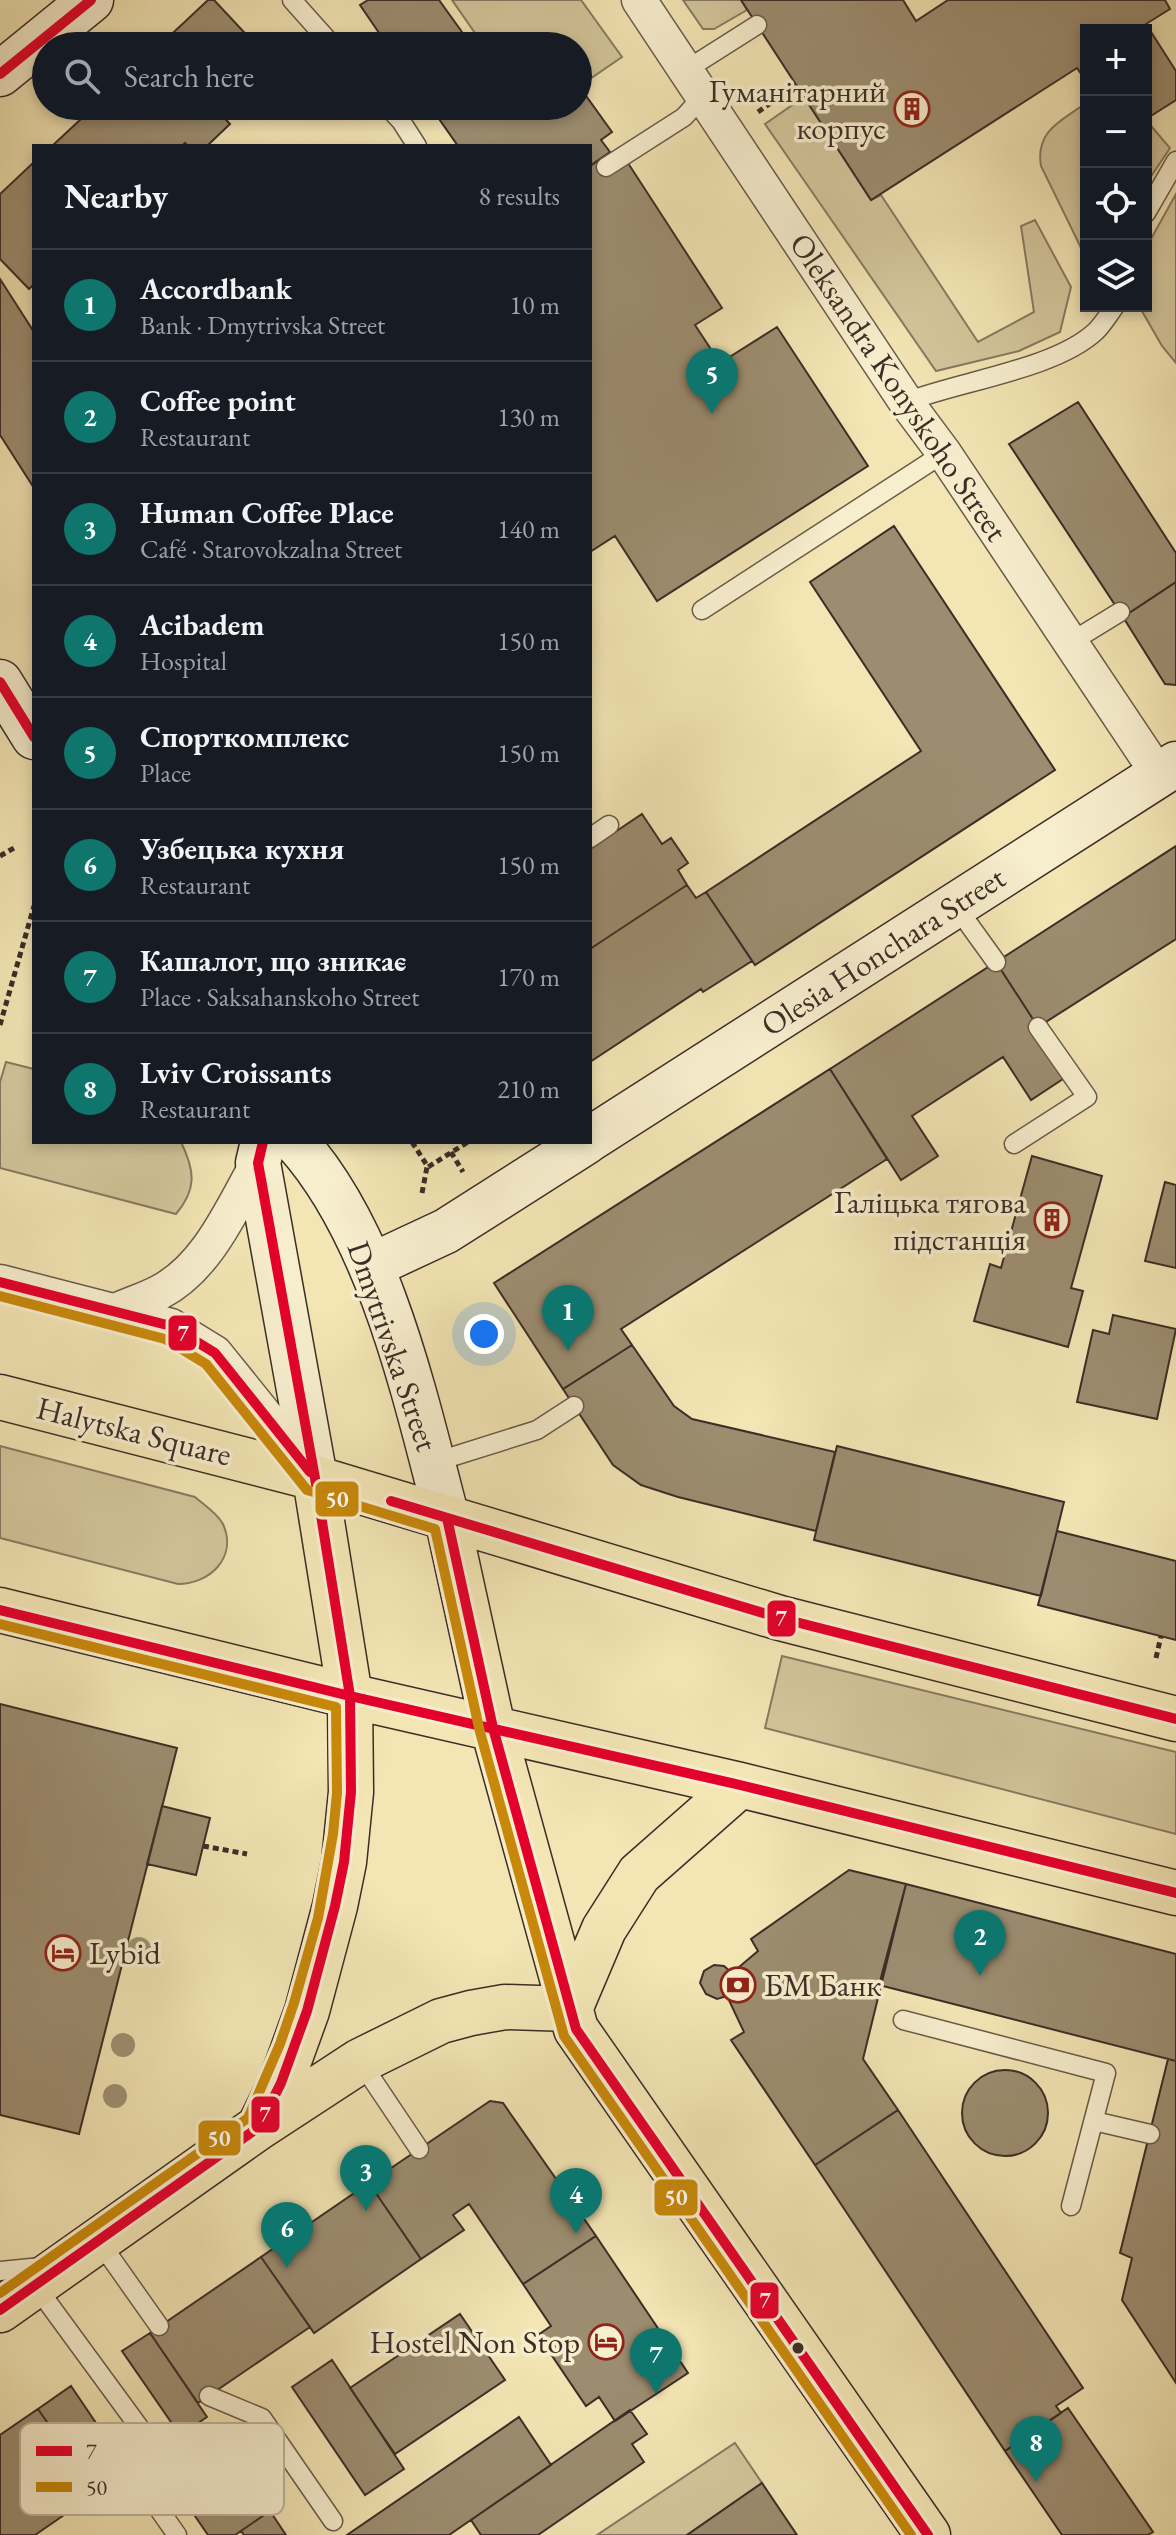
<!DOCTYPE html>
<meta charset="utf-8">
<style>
:root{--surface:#171b24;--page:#20242c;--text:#f1f3f6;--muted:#9ea1a6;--line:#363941;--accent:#0f766e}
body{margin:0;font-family:"EB Garamond",serif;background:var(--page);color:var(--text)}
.controls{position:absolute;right:24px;top:24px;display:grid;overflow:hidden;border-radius:0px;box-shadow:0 4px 12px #0003}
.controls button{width:72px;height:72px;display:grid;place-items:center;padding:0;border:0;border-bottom:2px solid var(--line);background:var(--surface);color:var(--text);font:40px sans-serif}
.you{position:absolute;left:484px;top:1334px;width:28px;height:28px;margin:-20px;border:6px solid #fff;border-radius:50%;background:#1a73e8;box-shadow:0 0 0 12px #1a73e833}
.badge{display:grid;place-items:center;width:52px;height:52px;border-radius:50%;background:var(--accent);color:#fff;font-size:26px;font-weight:700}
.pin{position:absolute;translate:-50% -66px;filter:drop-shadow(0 2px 4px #0008)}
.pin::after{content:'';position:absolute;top:42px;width:28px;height:24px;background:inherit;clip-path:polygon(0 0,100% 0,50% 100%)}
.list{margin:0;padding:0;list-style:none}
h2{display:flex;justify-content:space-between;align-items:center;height:104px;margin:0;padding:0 32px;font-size:34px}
h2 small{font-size:26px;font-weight:400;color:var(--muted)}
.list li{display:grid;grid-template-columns:52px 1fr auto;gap:24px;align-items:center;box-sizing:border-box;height:112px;padding:0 32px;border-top:2px solid var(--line)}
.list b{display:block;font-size:30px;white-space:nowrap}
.list p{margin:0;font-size:26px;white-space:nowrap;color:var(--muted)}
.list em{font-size:26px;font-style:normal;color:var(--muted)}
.icon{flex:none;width:44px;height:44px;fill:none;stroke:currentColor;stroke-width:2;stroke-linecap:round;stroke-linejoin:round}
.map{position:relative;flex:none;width:1176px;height:2535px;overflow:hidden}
.search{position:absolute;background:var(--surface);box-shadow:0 4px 12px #0003;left:32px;top:32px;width:560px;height:88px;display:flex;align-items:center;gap:20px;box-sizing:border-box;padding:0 28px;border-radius:44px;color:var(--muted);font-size:30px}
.panel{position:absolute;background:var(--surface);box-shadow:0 4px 12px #0003;left:32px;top:144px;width:560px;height:1000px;border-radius:0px}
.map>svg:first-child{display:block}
.green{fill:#d4c69c;stroke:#887a62;stroke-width:2}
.building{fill:#9c8d70;stroke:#3d2d27;stroke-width:2}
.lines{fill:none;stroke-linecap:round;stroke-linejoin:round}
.lane-casing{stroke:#6a5b4a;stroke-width:21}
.street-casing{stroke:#6a5b4a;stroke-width:37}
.secondary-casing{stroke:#3d2d27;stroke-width:47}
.primary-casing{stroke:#3d2d27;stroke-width:47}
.path{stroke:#3d2d27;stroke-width:5;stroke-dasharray:6 4;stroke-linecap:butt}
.lane{stroke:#f7eece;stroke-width:18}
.street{stroke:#f7eece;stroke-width:34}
.secondary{stroke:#f7eece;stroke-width:44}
.primary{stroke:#f3e5b4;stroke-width:44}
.bus-1-casing{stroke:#f7eece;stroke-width:16}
.bus-2-casing{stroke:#f7eece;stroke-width:16}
.bus-1{stroke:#e4002b;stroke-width:10}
.bus-2{stroke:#c8880a;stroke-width:10}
.tree{fill:#9f9173}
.bus-dot{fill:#3d2d27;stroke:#f7eece;stroke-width:3}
.labels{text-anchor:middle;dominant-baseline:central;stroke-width:7;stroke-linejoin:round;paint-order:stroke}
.poi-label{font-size:32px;fill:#3d2d27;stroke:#f7eece;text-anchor:end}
.street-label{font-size:32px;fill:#3d2d27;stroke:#f7eece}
.key{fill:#f7eece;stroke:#bfb49c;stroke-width:2}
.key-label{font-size:22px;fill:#3d2d27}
.line-badge{stroke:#f7eece;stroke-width:3}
.badge-label{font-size:22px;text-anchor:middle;font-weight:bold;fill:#fff}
</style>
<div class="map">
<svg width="1176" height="2535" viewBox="0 0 1176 2535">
<rect width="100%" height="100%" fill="#f3e5b4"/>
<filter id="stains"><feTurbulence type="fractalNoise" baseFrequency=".0025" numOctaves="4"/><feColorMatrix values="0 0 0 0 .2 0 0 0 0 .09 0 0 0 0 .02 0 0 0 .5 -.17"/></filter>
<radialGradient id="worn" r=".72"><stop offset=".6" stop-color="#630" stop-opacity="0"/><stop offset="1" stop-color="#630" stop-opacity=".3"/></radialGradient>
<path class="green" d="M452,0H581L622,57L578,87V46H484Z
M683,0H741L747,10L714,29H703Z
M804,97L871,200L881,195L978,342L1034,312L1021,226L1035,220L1071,287L1060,332L1019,351L936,371L765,124Z
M1086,103V258L1041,166C1035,131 1061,121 1086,103Z
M1146,120L1170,148L1146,184Z
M1176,194V363L1162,346L1139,306H1146L1147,246Z
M6,1062L34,1069V1142H181C195,1171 197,1189 176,1214L0,1168V1082Z
M0,1446L195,1497C204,1505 217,1513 223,1524C238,1558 209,1584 178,1584L0,1538Z
M782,1656L1176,1752V1834L765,1728Z
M735,2443L762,2483L687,2535H597Z"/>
<path class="building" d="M208,0H214L257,46H159Z
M368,0H439L472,46H388L360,5Z
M741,0H903L916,21L948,0H1165L1170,9L1146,24L1176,71V100L1146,119V30H1086V81L1077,68L871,200Z
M579,86L612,132L601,140L610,152L590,166V146H458L430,106H578Z
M95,106H225L219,112L230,124L207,146H188L185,143L182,146H52Z
M600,159L610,174L628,163L722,308L695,325L720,363L777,327L868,466L657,601L615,536L590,552V166Z
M34,162V284L29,289L0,259V194Z
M0,279L34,332V488L0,435Z
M1078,402L1176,553V582L1123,617L1009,444Z
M894,526L1055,770L755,965L706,892L921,751L810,582Z
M1176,582V685L1165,684L1123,617Z
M642,814L662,844L671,838L688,863L678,870L687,885L590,949V849Z
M1176,846V939L1038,1027L996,962Z
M687,885L696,898L706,892L752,961L703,992L701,989L590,1062V949Z
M996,962L1069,1075L1031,1100L1003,1057L912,1116L938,1156L901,1180L830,1069Z
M830,1069L887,1159L621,1329L632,1345L563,1389L494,1283Z
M1032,1156L1102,1176L1071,1288L1083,1291L1068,1347L974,1321L990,1264L1001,1268Z
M1165,1182L1176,1185V1268L1145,1261Z
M1113,1315L1176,1329L1157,1419L1077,1402L1093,1330L1109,1334Z
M632,1345L674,1406L692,1419L835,1452L816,1531L678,1497L641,1485L613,1465L563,1389Z
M837,1446L1064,1502L1041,1596L814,1540Z
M1057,1531L1176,1561V1640L1038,1605Z
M0,1704L177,1748L79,2134L0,2115Z
M162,1806L210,1818L196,1875L147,1864Z
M849,1870L906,1884L863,2059L898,2110L815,2165L731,2040L744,2032L727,1996L717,1999L706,1994L700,1983L704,1971L714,1965L724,1966L732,1973L758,1951L751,1939Z
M906,1884L1176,1954V2061L879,1985Z
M1168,2059L1176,2061V2383L1122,2300L1132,2258L1120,2253Z
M962 2113a43 43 0 1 1 86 0a43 43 0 1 1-86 0Z
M490,2101L503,2103L596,2236L523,2284L469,2204L453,2215L464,2230L421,2259L369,2183Z
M898,2110L1083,2388L1056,2406L1061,2413L1005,2451L815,2165Z
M369,2183L421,2259L314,2333L261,2257Z
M596,2236L688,2373L615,2421L599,2397L586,2406L538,2335L551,2326L523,2284Z
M261,2257L310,2327L198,2403L150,2333Z
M460,2314L505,2380L395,2454L350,2388Z
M150,2333L207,2417L180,2435L122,2351Z
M332,2360L404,2469L365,2495L292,2387Z
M71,2386L96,2423L63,2445L38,2409Z
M1068,2408L1153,2532L1148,2535H1062L1005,2451Z
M38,2409L96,2493L35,2535H0V2435Z
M630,2410L647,2434L632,2444L644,2462L538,2535H481L471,2520Z
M519,2417L551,2465L449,2535H347Z
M216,2432L270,2511L235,2535H208L162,2468Z
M762,2483L797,2535H687Z
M270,2511L286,2535H244L241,2531Z"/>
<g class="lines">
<defs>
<path id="lane" d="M292,0L333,46
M686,70L757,25
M387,106L401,121L417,146
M606,167L684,117L703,96
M1146,213L1176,161
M906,402C960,381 1056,369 1096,331C1103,324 1109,314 1115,306
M702,610L944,453
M1071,642L1120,612
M590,838L609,825
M955,905L996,962
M1014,1144L1087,1097L1038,1027
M432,1463L537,1430L574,1406
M903,2020L1106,2073L1071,2206
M360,2061L419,2149
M1094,2121L1150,2134
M99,2241L159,2326
M0,2271L41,2267
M35,2285L139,2427L132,2471L177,2535
M209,2396L262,2418L333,2521"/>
<path id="street" d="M639,0L906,402L944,453L1159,775
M0,1282L171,1326L215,1353L315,1477
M113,1312C128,1305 145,1300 160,1292C208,1267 232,1208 258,1163"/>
<path id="secondary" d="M0,74L91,0
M0,682L34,737
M590,1139L1176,764
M263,1142L258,1163L315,1478
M296,1142C381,1237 415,1397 447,1518
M371,1266L446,1231L586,1142"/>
<path id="primary" d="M0,1397L315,1478L780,1618L1176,1719
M447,1518L493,1728L576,2029L928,2535
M0,1610L350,1696L740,1785L1176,1893
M259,2127L281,2083L307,2011L335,1906L344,1862L351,1792L350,1696L315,1478
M0,2310L259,2127L360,2061L441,2021L471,2013L505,2007L570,2009L604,1929L639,1874L740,1785"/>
</defs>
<use href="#lane" class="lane-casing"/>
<use href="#street" class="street-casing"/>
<use href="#secondary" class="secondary-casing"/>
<use href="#primary" class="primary-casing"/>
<path class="path" d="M758,112L796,85
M0,856L14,848
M0,1025L34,906
M412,1142L428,1167L468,1142
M451,1152L463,1172
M422,1193L427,1167
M1156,1658L1161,1636
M203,1846L247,1854"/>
<use href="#lane" class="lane"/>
<use href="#street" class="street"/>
<use href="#secondary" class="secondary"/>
<use href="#primary" class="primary"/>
<defs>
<path id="bus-1" d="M0,74L91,0
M0,682L34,737
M0,1282L171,1326L215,1353L310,1472
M391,1501L780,1618L1176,1719
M447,1518L493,1728L576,2029L928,2535
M0,1610L350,1696L740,1785L1176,1893
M0,2310L259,2127L281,2083L307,2011L335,1906L344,1862L351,1792L350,1696L315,1478L258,1163L263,1142"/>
<path id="bus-2" d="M0,1296L165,1339L206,1364L307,1490L435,1529L480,1732L564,2036L911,2535
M0,1624L336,1707L337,1793L333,1834L318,1918L294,2003L280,2044L248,2118L0,2293"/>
</defs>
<use href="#bus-1" class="bus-1-casing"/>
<use href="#bus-2" class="bus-2-casing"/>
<use href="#bus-1" class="bus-1"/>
<use href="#bus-2" class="bus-2"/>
</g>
<g class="tree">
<circle cx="139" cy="1949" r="12"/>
<circle cx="123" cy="2045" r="12"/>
<circle cx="115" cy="2096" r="12"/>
</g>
<defs>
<symbol id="building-ring" viewBox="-11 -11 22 22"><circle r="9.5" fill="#f7eece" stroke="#8f2418" stroke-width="1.5"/><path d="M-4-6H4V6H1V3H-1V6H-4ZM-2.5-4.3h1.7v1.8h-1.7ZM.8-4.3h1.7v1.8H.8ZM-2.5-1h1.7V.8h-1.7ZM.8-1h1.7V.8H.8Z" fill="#8f2418"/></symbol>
<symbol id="hotel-ring" viewBox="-11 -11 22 22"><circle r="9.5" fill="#f7eece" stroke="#8f2418" stroke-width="1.5"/><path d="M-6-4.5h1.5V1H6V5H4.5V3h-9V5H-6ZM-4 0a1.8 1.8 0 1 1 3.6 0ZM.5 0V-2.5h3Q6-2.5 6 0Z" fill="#8f2418"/></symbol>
<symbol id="bank-ring" viewBox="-11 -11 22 22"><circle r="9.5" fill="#f7eece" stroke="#8f2418" stroke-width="1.5"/><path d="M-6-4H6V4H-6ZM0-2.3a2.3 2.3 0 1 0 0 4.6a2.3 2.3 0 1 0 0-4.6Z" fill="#8f2418"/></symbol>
</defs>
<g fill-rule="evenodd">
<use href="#building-ring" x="892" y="89" width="40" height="40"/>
<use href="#building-ring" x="1032" y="1200" width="40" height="40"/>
<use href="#hotel-ring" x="43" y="1933" width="40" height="40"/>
<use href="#bank-ring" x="718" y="1965" width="40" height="40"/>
<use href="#hotel-ring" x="586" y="2322" width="40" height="40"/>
</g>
<circle class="bus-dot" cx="798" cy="2348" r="7"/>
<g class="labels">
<g class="poi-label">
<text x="886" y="91">Гуманітарний<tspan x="886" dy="37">корпус</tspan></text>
<text x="1026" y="1202">Галiцька тягова<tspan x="1026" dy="37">пiдстанцiя</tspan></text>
<text x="89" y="1953" text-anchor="start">Lybid</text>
<text x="764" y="1985" text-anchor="start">БМ Банк</text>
<text x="580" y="2342">Hostel Non Stop</text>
</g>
<g class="street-label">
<text transform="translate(899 387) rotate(56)">Oleksandra Konyskoho Street</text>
<text transform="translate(883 951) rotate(-33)">Olesia Honchara Street</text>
<text transform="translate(393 1346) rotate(71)">Dmytrivska Street</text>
<text transform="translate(134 1431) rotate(14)">Halytska Square</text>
</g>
</g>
<rect x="20" y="2423" width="264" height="92" rx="12" class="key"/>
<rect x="36" y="2446" width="36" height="10" fill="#e4002b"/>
<rect x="36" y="2482" width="36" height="10" fill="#c8880a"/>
<g class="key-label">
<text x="86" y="2459">7</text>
<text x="86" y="2495">50</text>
</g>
<g class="line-badge">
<rect x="167" y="1314" width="31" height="38" rx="8" fill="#e4002b"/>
<rect x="314" y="1480" width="46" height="38" rx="8" fill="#c8880a"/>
<rect x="766" y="1599" width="31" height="39" rx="8" fill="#e4002b"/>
<rect x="250" y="2095" width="31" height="39" rx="8" fill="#e4002b"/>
<rect x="197" y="2119" width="45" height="38" rx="8" fill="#c8880a"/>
<rect x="653" y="2178" width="46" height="39" rx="8" fill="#c8880a"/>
<rect x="749" y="2281" width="31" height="39" rx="8" fill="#e4002b"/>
</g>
<g class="badge-label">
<text x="183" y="1341">7</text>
<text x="337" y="1507">50</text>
<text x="781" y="1626">7</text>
<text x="265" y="2122">7</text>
<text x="219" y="2146">50</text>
<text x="676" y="2205">50</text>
<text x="765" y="2308">7</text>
</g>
<rect width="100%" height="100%" filter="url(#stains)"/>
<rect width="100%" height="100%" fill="url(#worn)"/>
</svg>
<div class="controls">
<button>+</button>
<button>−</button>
<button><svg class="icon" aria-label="locate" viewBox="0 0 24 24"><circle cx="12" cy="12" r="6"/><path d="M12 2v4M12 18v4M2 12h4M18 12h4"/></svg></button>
<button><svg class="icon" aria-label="layers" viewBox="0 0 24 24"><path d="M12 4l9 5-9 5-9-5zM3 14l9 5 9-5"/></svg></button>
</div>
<div class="you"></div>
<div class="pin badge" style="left:568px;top:1351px">1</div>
<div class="pin badge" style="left:980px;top:1976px">2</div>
<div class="pin badge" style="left:366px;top:2211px">3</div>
<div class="pin badge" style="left:576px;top:2234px">4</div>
<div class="pin badge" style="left:712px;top:414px">5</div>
<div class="pin badge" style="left:287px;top:2268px">6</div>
<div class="pin badge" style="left:656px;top:2394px">7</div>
<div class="pin badge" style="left:1036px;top:2482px">8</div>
<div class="search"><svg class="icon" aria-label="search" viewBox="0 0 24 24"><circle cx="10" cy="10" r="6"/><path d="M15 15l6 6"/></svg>Search here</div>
<section class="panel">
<h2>Nearby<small>8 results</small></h2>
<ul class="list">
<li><span class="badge">1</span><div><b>Accordbank</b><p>Bank · Dmytrivska Street</p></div><em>10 m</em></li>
<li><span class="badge">2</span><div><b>Coffee point</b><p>Restaurant</p></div><em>130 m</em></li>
<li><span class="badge">3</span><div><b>Human Coffee Place</b><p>Café · Starovokzalna Street</p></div><em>140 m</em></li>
<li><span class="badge">4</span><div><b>Acibadem</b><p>Hospital</p></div><em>150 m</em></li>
<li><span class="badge">5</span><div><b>Спорткомплекс</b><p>Place</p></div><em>150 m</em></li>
<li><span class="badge">6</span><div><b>Узбецька кухня</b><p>Restaurant</p></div><em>150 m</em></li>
<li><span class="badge">7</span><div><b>Кашалот, що зникає</b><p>Place · Saksahanskoho Street</p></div><em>170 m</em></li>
<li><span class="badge">8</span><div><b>Lviv Croissants</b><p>Restaurant</p></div><em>210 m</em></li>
</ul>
</section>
</div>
